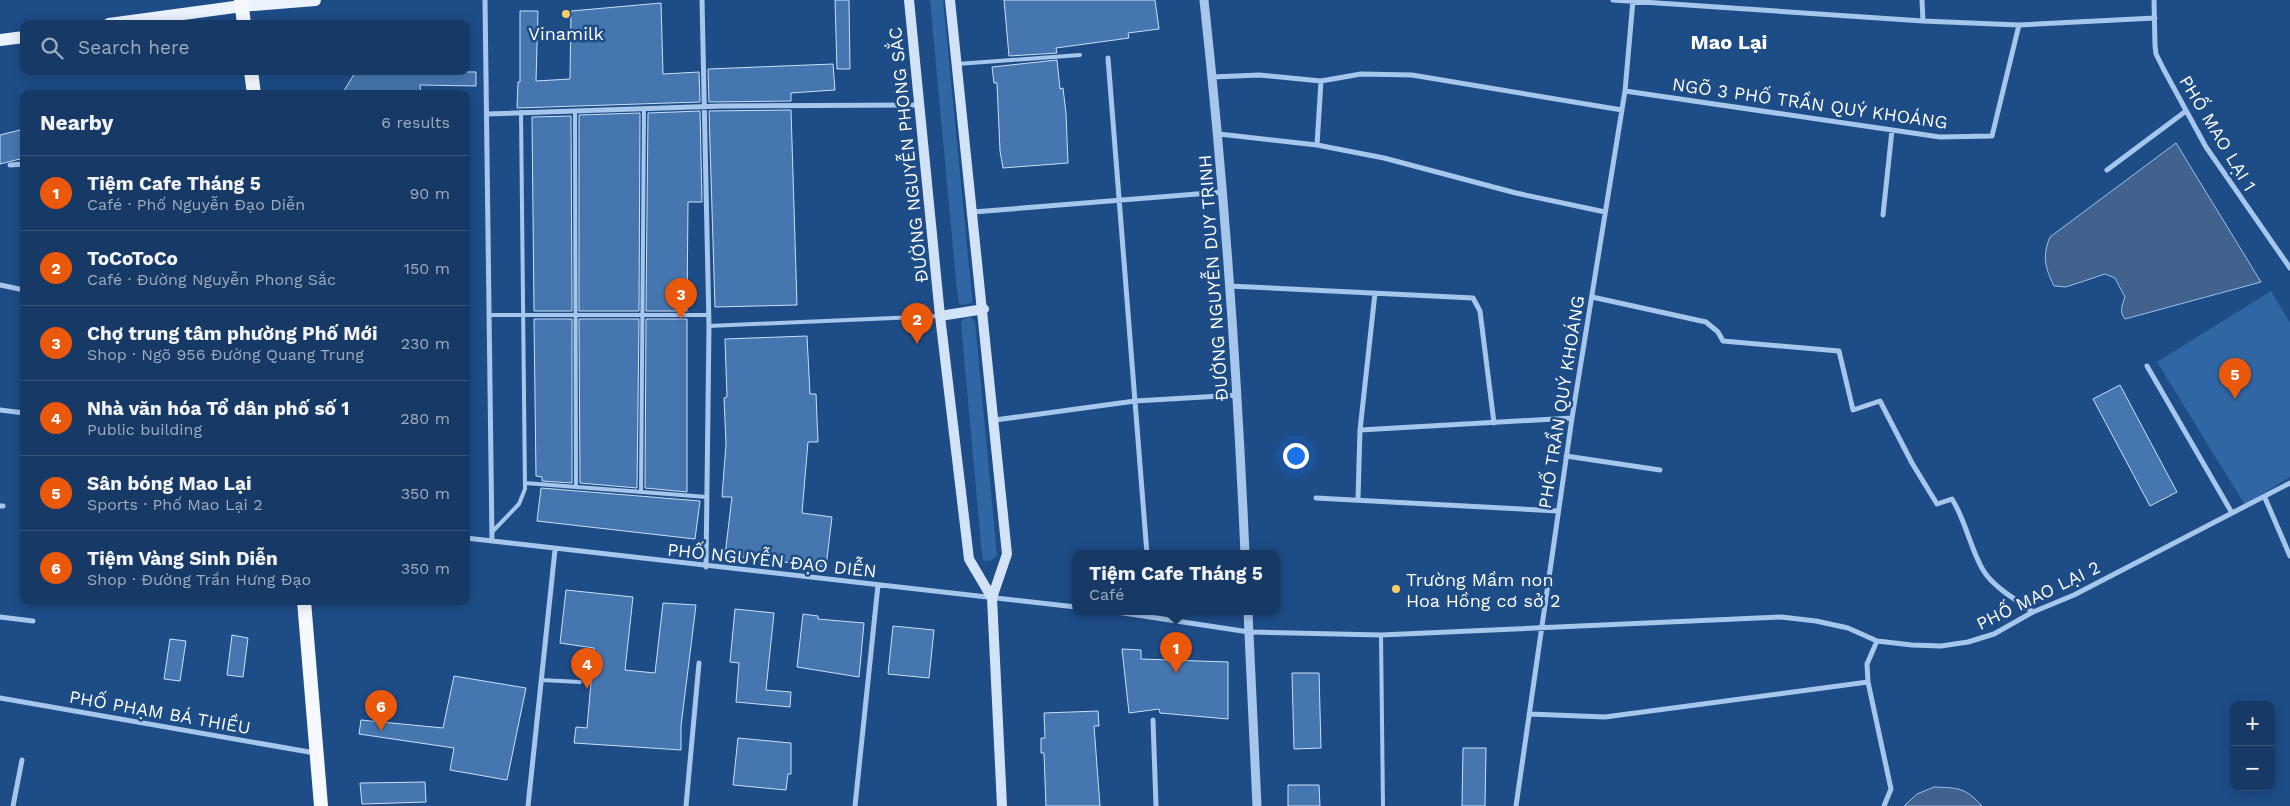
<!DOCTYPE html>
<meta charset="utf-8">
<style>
:root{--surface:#163965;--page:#23446e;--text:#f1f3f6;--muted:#9eacbf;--line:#355379;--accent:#ea580c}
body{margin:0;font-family:"Work Sans",sans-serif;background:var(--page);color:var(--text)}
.controls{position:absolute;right:15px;bottom:15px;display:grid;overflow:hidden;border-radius:10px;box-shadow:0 2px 12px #0003}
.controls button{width:45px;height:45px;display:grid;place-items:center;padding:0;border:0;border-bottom:1px solid var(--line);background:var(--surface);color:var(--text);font:25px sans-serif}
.you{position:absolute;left:1295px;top:455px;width:18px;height:18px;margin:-12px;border:4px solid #fff;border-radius:50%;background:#1a73e8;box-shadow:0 0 0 8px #1a73e833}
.badge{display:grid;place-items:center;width:32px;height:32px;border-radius:50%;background:var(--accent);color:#fff;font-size:16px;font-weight:700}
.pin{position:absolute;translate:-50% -41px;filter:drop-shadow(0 1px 2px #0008)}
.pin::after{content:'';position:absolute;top:26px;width:18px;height:15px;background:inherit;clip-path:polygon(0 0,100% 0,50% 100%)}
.popup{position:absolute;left:1072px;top:550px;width:208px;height:65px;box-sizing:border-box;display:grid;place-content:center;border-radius:10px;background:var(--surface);filter:drop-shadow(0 1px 4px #0005);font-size:16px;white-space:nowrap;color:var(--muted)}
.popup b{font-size:19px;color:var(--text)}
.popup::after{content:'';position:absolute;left:50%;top:100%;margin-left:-10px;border:10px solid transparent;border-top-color:var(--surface)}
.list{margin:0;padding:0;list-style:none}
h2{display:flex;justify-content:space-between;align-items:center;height:65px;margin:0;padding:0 20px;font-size:21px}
h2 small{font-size:16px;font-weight:400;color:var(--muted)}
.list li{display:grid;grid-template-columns:32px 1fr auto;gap:15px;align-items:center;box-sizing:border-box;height:75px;padding:0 20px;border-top:1px solid var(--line)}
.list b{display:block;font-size:19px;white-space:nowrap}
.list p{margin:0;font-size:16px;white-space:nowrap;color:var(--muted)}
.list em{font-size:16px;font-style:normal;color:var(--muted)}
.icon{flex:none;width:28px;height:28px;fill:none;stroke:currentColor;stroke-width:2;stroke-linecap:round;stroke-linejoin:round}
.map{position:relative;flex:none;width:2290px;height:806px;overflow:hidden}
.search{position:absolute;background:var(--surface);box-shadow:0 2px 12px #0003;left:20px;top:20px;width:450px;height:55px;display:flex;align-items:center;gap:12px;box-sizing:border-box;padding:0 18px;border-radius:10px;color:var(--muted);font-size:19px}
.panel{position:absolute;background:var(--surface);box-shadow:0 2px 12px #0003;left:20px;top:90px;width:450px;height:515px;border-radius:10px}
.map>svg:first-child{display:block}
.green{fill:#3166a4}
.water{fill:#40628c;stroke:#9ac1ec}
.building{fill:#4676af;stroke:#cbe0f8}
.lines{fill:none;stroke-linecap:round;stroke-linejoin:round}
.service{stroke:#a6c6eb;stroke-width:4}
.minor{stroke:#a6c6eb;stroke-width:5}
.tertiary{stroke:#a6c6eb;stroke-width:9}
.secondary{stroke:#d2e3f8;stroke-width:10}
.primary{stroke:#ebf3fe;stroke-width:12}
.trunk{stroke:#f5f9fe;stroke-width:14}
.poi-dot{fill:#face65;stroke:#1e4c87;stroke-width:2}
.labels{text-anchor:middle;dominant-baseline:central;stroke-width:5;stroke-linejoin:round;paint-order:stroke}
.poi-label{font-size:18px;fill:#fff;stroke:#1e4c87}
.street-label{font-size:18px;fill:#fff;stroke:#1e4c87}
.quarter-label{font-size:20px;font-weight:bold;fill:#fff;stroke:#1e4c87}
</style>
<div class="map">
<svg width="2290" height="806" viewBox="0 0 2290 806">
<rect width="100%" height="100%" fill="#1e4c87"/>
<path class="green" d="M930,0H943L972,297V303L962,305L959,303L957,291Z
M2271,291L2290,323V477L2245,505L2157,362Z
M968,317L972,318L975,322L997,556C992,560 989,563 983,560L982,554L961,323L962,320Z"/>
<path class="water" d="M2176,143L2261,282L2125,319C2119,311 2122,306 2125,297L2115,278L2105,274L2066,287L2054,286C2045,268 2042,256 2050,237Z
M1934,787C1958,788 1965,787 1982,806H1904L1917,794Z"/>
<path class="building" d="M835,0H849L850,69H837Z
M1004,0H1155L1159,29L1128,33L1129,38L1056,48L1057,53L1009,56Z
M661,3L663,74L699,72L700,102L517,108L518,82H520V11H538L536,81L570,79L571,11Z
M1057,60L1060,89L1063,88L1066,113L1068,163L1003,168L1000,151L997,83H994L992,67Z
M833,64L835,90L791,93V101L709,102L708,69Z
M356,71L476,72V86L420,85L421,94H342Z
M791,110L797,305L715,307L709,111Z
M700,111L702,202H688L687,311H646L648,113Z
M640,113L639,311H579V115Z
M571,116L572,311H534L532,117Z
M24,129V158L0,164V135Z
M534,319H572V483L542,481V477L536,476Z
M579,319H639L637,488L580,483Z
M646,319H687V492L645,488Z
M807,336L810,394H816L818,442H808L802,513L832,517L826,567L725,555L732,497H722L726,444L724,398L727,397L725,339Z
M2120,385L2177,492L2150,506L2093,399Z
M541,488L700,501L695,539L537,521Z
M566,590L633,597L625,670L655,673L663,603L696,605L681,726V750L574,743L576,727L587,728L594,648L560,643Z
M735,609L774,613L766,690L791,692L790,707L736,702L739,663L730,662Z
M803,614L818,616V619L864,623L859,677L797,667Z
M893,626L934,630L929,678L888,674Z
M232,635L248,638L243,677L227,675Z
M170,639L186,641L180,681L164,679Z
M1122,649L1141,650V659L1228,662V719L1160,713L1159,709L1129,713Z
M1292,673H1319L1321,748L1294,749Z
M454,676L526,688L507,780L450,770L454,748L359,734L361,720L443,728Z
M1098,711L1099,726H1094L1100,806H1046L1044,753H1041V738H1045L1044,713Z
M738,738L791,743V774H788L786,790L733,785Z
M1463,748H1486L1485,806H1462Z
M425,782L426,802L362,804L360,783Z
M1288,785H1319L1320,806H1288Z"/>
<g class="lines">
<path class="service" d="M957,64L1080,55
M575,111L576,487
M489,315H708
M709,326L939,316
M525,483L707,497
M641,492L644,109
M492,532L519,504L525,489L521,112
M1381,635L1383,806
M541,680L580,682"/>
<path class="minor" d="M485,0L492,541
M702,0L709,326L706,567
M1613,0L1923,21L2019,25L2155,18
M1922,0L1923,21
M2154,0L2155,45L2156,54L2164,70L2206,147L2290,268
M1108,58L1147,554
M1212,77L1259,75L1321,81L1361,74L1412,75L1622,110
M1625,91L1940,137L1992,136L2019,25
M487,114L722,106L918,105
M1219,134L1317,145L1384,158L1516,193L1605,212
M1317,145L1321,81
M10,165L24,164
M2107,170L2186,111
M973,212L1222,192
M1883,215L1892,130
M0,285L24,290
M1229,286L1473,298L1480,311L1494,423
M1592,297L1706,322L1718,332L1723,341L1839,351L1853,410L1880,401L1912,463L1937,504L1952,499C1966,521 1970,548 1983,570C1994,588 2017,600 2033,612
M2147,366L2232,513
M0,410L24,413
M995,420L1135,401L1238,395
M1360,430L1572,418
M1566,456L1660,470
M1316,498L1558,511
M2265,498L2290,556
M1358,499L1360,430L1375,293
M0,506H3
M466,538L1076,607
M1117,612L1249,632L1381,635L1781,617L1816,621L1848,628L1877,641L1912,645L1941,646L1968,642L1994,634L2033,612L2074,595L2290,483
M0,617L33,621
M1877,641L1867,664L1868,682L1891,789L1884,806
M0,698L315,753
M1529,714L1605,717L1868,682
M1153,720L1156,806
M13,806L22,760
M528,806L555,550
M686,806L699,663
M855,806L878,585
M1516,806L1572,418L1625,91L1633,0"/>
<path class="tertiary" d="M1204,0C1224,184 1237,369 1245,554
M1248,612L1257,806"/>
<path class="secondary" d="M909,0L940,316L969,559L992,598
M950,0L1007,554L992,598L1002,806
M940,316L984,309"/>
<path class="primary" d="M109,24L242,6L315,0
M0,40L24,37"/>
<path class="trunk" d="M241,0L244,24
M251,71L254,94
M304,601L321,806"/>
</g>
<g class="poi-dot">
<circle cx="566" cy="14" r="5"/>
<circle cx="1396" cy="589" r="5"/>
</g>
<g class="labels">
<g class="poi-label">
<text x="566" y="33">Vinamilk</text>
<text x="1406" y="579" text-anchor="start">Trường Mầm non<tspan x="1406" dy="21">Hoa Hồng cơ sở 2</tspan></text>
</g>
<g class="street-label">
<text transform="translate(1810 103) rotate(8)">NGÕ 3 PHỐ TRẦN QUÝ KHOÁNG</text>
<text transform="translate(2218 133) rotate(59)">PHỐ MAO LẠI 1</text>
<text transform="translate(908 155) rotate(-96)">ĐƯỜNG NGUYỄN PHONG SẮC</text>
<text transform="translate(1213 278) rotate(-94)">ĐƯỜNG NGUYỄN DUY TRINH</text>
<text transform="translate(1561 402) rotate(-81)">PHỐ TRẦN QUÝ KHOÁNG</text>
<text transform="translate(772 560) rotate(6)">PHỐ NGUYỄN ĐẠO DIỄN</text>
<text transform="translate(2038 595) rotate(-26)">PHỐ MAO LẠI 2</text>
<text transform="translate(160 712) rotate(10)">PHỐ PHẠM BÁ THIỀU</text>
</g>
<g class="quarter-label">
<text x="1729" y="42">Mao Lại</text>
</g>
</g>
</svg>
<div class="controls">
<button>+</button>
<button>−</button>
</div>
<div class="you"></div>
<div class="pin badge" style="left:1176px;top:673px">1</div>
<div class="popup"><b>Tiệm Cafe Tháng 5</b>Café</div>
<div class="pin badge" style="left:917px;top:344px">2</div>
<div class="pin badge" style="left:681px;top:319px">3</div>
<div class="pin badge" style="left:587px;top:689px">4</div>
<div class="pin badge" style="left:2235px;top:399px">5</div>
<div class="pin badge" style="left:381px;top:731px">6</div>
<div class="search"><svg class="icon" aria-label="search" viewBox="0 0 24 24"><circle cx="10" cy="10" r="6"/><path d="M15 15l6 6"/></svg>Search here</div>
<section class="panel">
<h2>Nearby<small>6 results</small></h2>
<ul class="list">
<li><span class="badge">1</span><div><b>Tiệm Cafe Tháng 5</b><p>Café · Phố Nguyễn Đạo Diễn</p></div><em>90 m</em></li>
<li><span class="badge">2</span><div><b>ToCoToCo</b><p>Café · Đường Nguyễn Phong Sắc</p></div><em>150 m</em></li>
<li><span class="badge">3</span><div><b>Chợ trung tâm phường Phố Mới</b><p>Shop · Ngõ 956 Đường Quang Trung</p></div><em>230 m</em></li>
<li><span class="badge">4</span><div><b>Nhà văn hóa Tổ dân phố số 1</b><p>Public building</p></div><em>280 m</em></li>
<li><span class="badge">5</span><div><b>Sân bóng Mao Lại</b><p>Sports · Phố Mao Lại 2</p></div><em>350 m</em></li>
<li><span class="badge">6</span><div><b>Tiệm Vàng Sinh Diễn</b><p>Shop · Đường Trần Hưng Đạo</p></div><em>350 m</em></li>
</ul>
</section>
</div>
